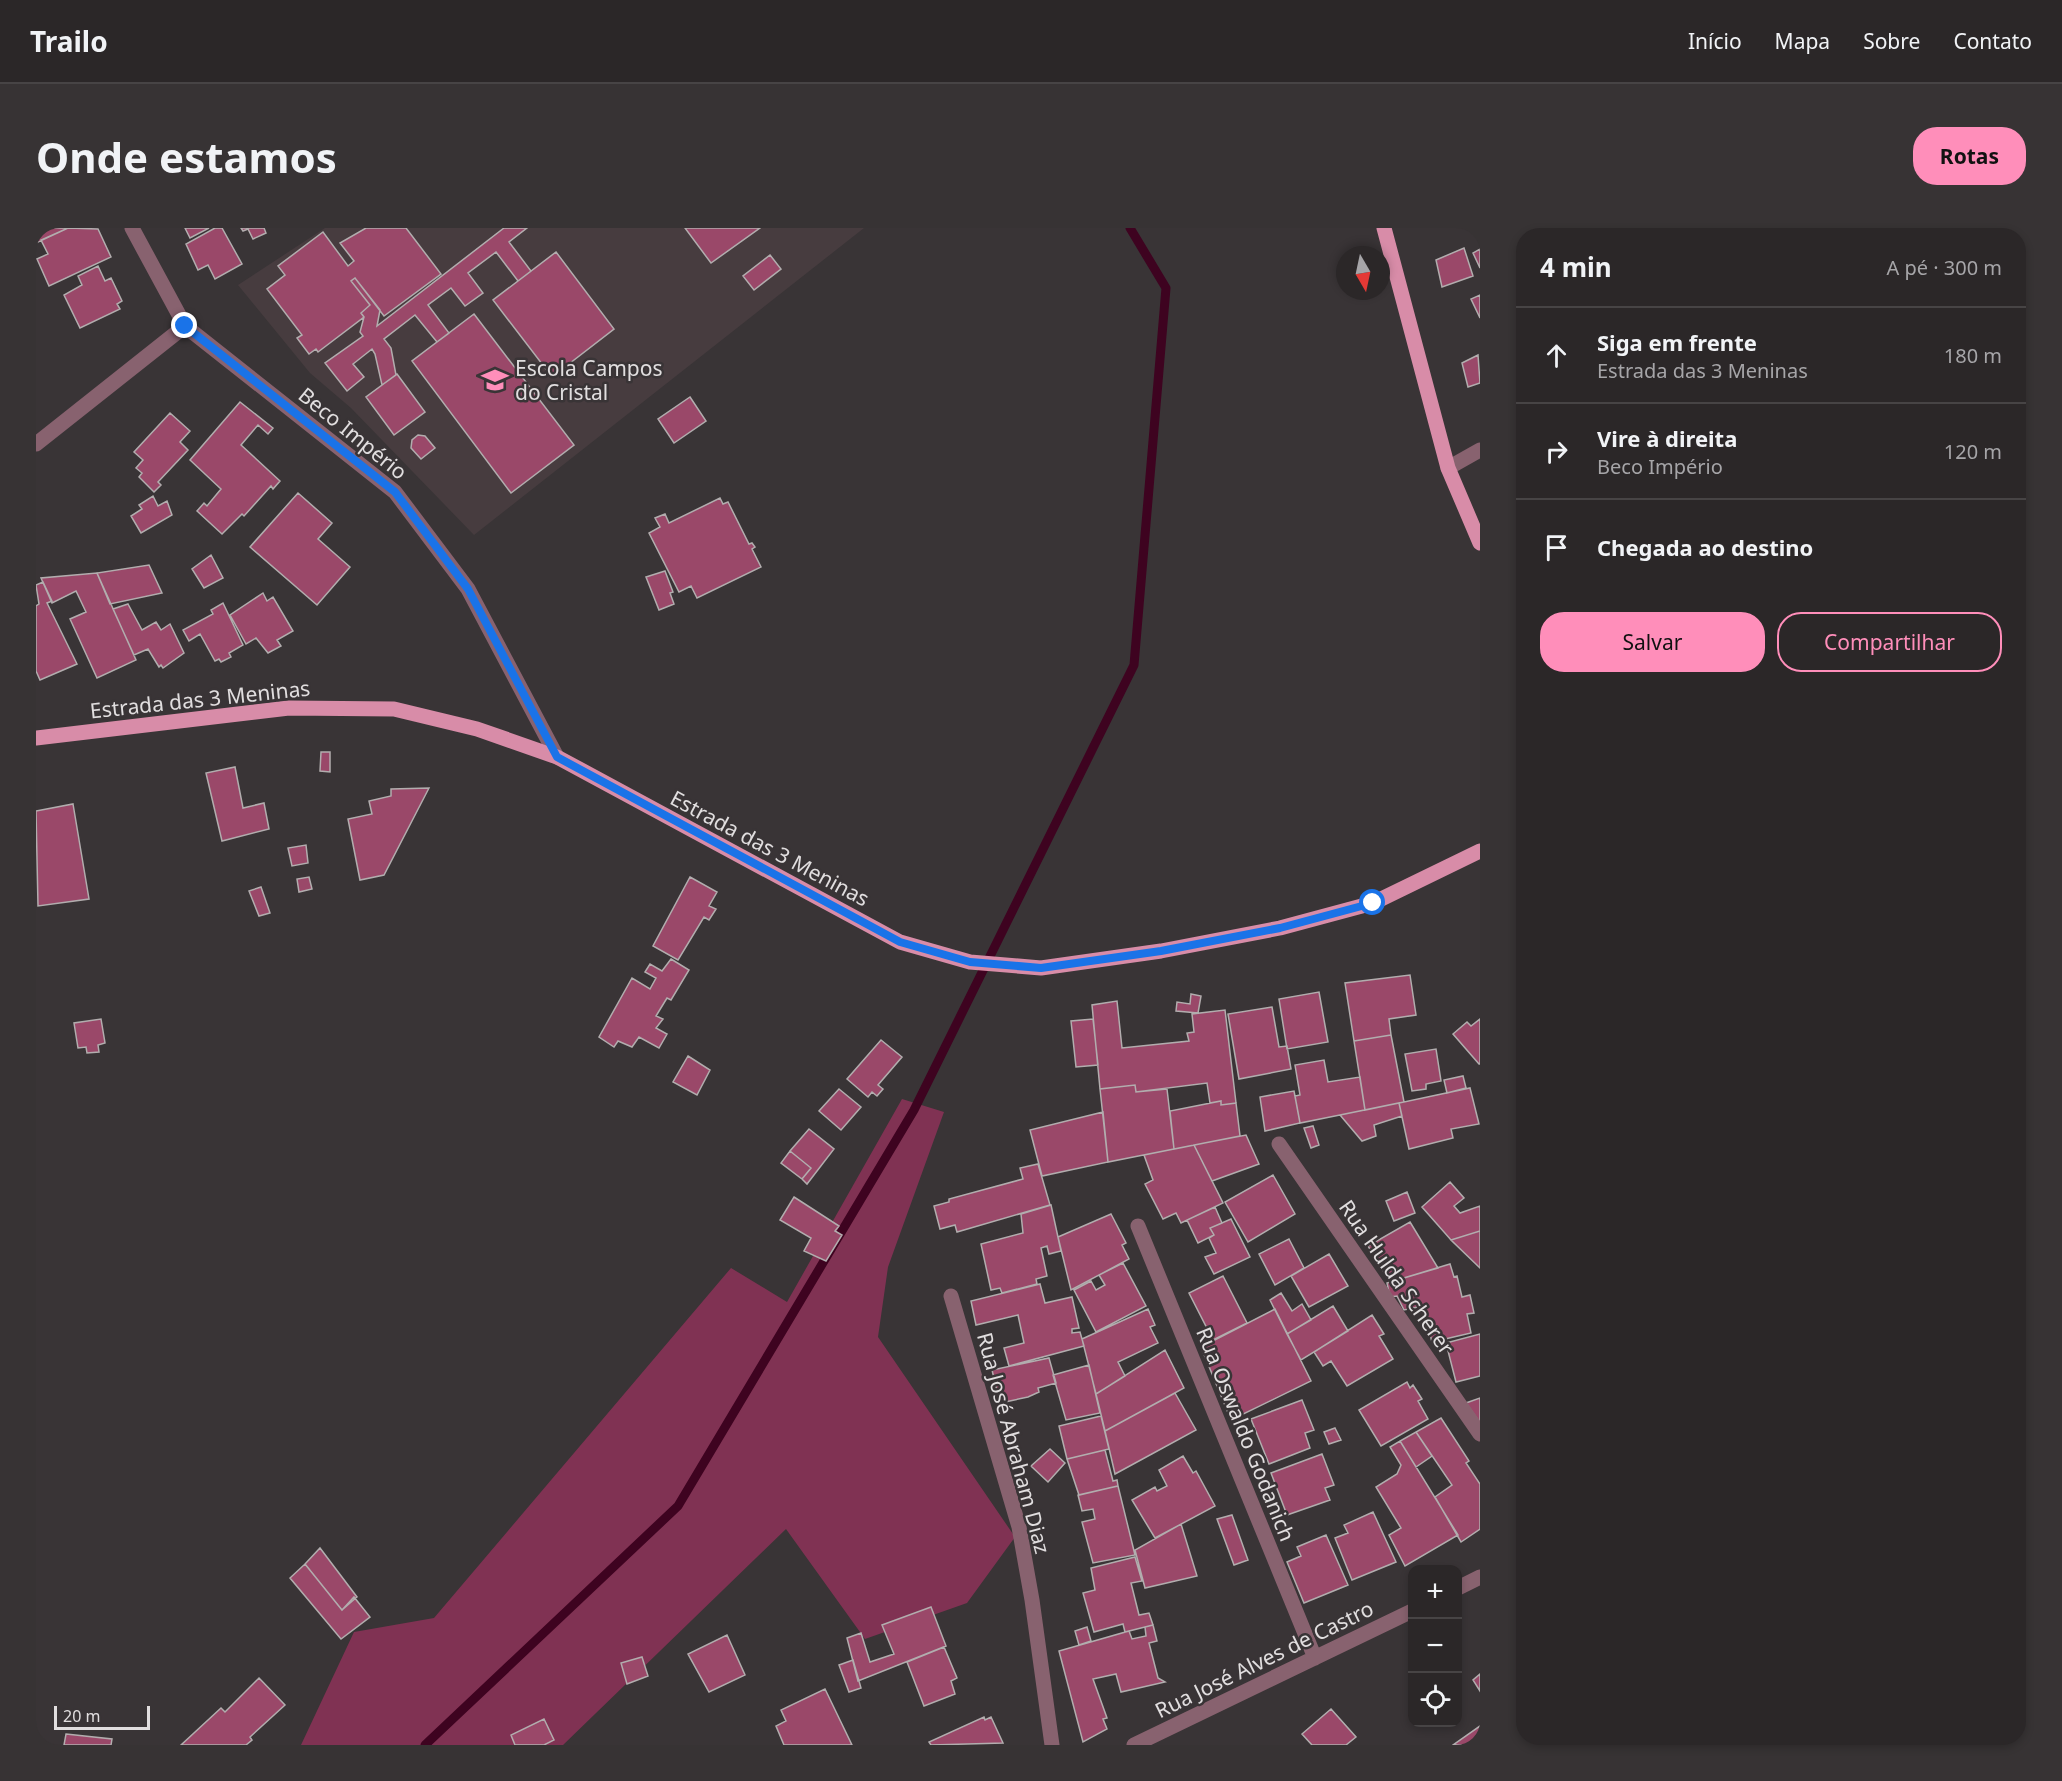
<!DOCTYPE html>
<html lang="pt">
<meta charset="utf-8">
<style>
:root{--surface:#2b2728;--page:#373334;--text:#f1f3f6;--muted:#a6a5a8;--line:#474445;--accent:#ff8eba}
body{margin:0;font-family:"Noto Sans",sans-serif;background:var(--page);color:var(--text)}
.controls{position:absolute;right:18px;bottom:18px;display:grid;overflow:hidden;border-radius:12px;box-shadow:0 3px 9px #0003}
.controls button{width:54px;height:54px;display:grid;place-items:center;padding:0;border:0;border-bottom:2px solid var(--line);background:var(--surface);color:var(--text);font:30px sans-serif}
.compass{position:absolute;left:1300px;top:18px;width:54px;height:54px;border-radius:50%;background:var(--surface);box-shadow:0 3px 9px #0003;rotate:171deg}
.scale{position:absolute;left:18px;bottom:15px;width:96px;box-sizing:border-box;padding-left:6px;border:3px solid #e1dedf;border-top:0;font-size:16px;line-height:21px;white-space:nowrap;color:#e1dedf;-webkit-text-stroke:4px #393436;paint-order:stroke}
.stop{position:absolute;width:18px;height:18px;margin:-14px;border:4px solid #1a73e8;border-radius:50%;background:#fff}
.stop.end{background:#1a73e8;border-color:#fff;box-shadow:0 2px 6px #0008}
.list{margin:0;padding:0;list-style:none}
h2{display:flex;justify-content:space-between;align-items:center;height:78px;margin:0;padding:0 24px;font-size:26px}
h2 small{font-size:20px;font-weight:400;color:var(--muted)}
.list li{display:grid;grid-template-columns:39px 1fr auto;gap:18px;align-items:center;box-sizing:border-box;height:96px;padding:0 24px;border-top:2px solid var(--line)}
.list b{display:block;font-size:22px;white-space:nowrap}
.list p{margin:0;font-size:20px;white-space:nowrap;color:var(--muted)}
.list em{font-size:20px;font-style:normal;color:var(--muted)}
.actions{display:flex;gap:12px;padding:18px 24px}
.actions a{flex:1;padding:14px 0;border:2px solid var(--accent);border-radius:24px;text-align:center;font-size:21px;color:var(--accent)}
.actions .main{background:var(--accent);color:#111}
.icon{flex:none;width:33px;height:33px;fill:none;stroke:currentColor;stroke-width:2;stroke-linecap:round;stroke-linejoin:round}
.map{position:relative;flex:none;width:1444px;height:1517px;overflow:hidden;border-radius:24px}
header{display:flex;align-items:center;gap:36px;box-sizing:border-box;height:84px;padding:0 30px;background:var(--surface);border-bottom:2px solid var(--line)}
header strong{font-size:28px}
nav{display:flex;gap:33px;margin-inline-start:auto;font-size:21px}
.intro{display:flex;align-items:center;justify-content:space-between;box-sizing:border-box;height:144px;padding:0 36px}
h1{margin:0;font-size:42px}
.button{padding:15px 27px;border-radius:24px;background:var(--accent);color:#111;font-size:21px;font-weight:700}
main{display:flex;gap:36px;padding:0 36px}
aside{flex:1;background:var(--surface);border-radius:24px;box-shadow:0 3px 9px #0003}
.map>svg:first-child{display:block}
.built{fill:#473c3f}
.green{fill:#803253}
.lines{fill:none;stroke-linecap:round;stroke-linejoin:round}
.stream{stroke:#3e0320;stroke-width:9}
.building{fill:#9a4869;stroke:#b2adae;stroke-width:1.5}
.minor{stroke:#88626f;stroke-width:15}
.major{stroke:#d88ca8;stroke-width:15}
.route{stroke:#1a73e8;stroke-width:8}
.labels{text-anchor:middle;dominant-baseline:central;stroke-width:5;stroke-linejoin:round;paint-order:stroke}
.poi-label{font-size:21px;fill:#e1dedf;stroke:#393436;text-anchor:start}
.street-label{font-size:21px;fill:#e1dedf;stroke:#393436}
</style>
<header>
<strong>Trailo</strong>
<nav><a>Início</a><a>Mapa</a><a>Sobre</a><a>Contato</a></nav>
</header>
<div class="intro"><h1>Onde estamos</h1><a class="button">Rotas</a></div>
<main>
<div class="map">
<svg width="1444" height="1517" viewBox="0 0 1444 1517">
<rect width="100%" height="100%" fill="#393436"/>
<path class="built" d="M289,0H828L438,307L315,180L274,145L202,57Z"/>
<path class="green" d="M866,871L908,884L852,1039L842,1109L979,1309L931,1375L829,1411L750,1301L527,1517H265L318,1404L398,1390L695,1040L751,1074Z"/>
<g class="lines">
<path class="stream" d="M389,1517L642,1278L878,882L1098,437L1130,60L1094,0"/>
</g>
<path class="building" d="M0,0H32L0,15Z
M32,0L62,1L75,29L13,58L1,31L12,26L5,12Z
M149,0H173L154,10Z
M179,0H186L206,36L179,51L172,37L162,42L150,16Z
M205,0H228L230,5L217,11L212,1L207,3Z
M330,0H370L405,46L348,88L319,50L315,53L334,77L325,85L328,89L282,124L280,121L273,126L261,110L266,107L231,61L249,47L242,38L287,4L312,38L318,33L304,15Z
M468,0H491L473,14L495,43L482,53L460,24L432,45L447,65L429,78L415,60L392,77L413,105L401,114L379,87L348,111L355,120L360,147L346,157L339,126L336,121L317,136L328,149L311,163L289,135L327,108L324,104L328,89L325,85L334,77L315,53L319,50L344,82L341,98Z
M649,0H724L675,35Z
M1428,20L1437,48L1406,59L1400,32Z
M1444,21V40L1437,25Z
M520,24L578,101L516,149L457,72Z
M734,27L745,41L718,62L707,48Z
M62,38L69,53L75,50L86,73L81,76L84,81L44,100L28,67L46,57L42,48Z
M1444,67V90L1435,71Z
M438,86L538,217L475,265L376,133Z
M1442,127L1444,155L1432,159L1426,135Z
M361,146L389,184L358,207L330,169Z
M654,169L670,193L638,215L622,191Z
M204,174L237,200L232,206L222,197L205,217L244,253L237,261L235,258L208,288L206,286L186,306L161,283L168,275L171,278L185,261L154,232Z
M134,185L154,203L144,214L152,222L122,254L125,257L118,264L103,249L106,245L100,240L107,232L98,224Z
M382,207L389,208L399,220L385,231L375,220L376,212Z
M262,265L296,295L282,311L314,339L281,377L214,319Z
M117,268L122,278L131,273L136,287L105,305L95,288L106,281L103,277Z
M684,270L687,276L692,274L713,316L716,315L719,319L716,321L725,339L661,370L655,358L643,364L613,305L624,299L619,290L629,286L633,295Z
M175,327L187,350L168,360L156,341Z
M113,337L126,365L74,376L61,345Z
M629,343L637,364L634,365L638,376L623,382L610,349Z
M61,345L100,432L61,450L34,391L50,384L40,363L16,375L5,350Z
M7,354L16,373L11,375L41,436L4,452L0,443V378L3,376L0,357Z
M227,365L231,373L237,369L257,403L241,412L245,418L232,425L220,410L210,416L194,387Z
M187,375L207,417L193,425L195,429L185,434L183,431L179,433L164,406L153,413L147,402L177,386L175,382Z
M92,376L106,402L120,394L125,402L134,396L148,425L127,440L125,437L123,439L112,421L98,427L77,381Z
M285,524H294V544L284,543Z
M199,539L207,580L228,575L233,601L186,613L170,545Z
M393,560L348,647L324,652L312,591L336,586L333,573L355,568V561Z
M37,576L53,671L2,678L0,583Z
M270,617L272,635L256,638L252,620Z
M273,649L276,661L263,664L261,651Z
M654,649L681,664L673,678L680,681L673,692L668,689L642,732L617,718Z
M225,659L234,685L223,688L213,663Z
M635,731L653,742L635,772L631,770L620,788L627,791L620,800L631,806L623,820L603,809L596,819L582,813L578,819L563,809L596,750L614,761L620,750L609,744L614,736L626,743Z
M1374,747L1380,787L1353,791L1355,807L1318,813L1309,755Z
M1283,764L1292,814L1251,821L1243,771Z
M1155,766L1165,768L1162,785L1140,783L1141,774L1154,776Z
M1081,773L1086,820L1153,813L1151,805L1158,804L1156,786L1189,782L1200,875L1185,877V873L1174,875L1171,855L1100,864L1099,857L1064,861L1056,777Z
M1236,779L1243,819L1251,818L1255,841L1203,851L1192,786Z
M65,791L69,815L62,817L63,824L51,825L50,819L42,820L38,795Z
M1057,791L1062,837L1040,839L1035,793Z
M1444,791V836H1443L1417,806L1431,794L1435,798Z
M1355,807L1368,874L1329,882L1318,813Z
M845,812L866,829L842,857L847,861L841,868L836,864L832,869L811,851Z
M1400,821L1405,853L1390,856V861L1376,863L1369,826Z
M652,828L674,842L661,867L637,854Z
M1288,832L1292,854L1324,849L1329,882L1264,895L1259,868L1264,867L1259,837Z
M1427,848L1430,860L1411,865L1408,852Z
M1099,857L1100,864L1131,861L1138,921L1072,934L1064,861Z
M1434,860L1443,896L1415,901L1417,910L1373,921L1363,875Z
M803,861L825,879L805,902L783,883Z
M1258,863L1264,895L1229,903L1224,869Z
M1185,873V877L1200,875L1204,908L1138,921L1134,883Z
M1363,875L1366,888L1338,897L1340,908L1326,913L1304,887Z
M1067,884L1072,934L1006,948L994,902Z
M1277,898L1283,917L1275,920L1268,900Z
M773,901L798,921L771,956L766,951L775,940L754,923Z
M1210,907L1223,936L1176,953L1158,917Z
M1158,917L1187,975L1145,995L1140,985L1127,991L1109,956L1117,952L1108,927Z
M754,923L775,940L766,951L745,935Z
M1002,936L1014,977L921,1004L919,997L904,1001L898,978L913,974V971L987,951L984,940Z
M1237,947L1259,986L1212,1014L1189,974Z
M1414,954L1428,970L1418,978L1424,985L1444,978V1003L1415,1012L1386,979Z
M1371,964L1379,985L1358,993L1350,973Z
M758,969L803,998L799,1003L806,1007L790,1033L768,1023L775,1010L744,992Z
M1015,977L1025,1023L1013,1026L1011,1018L1005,1020L1011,1048L1000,1051L1001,1056L966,1065L964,1060L955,1062L945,1016L987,1005L985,986Z
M1179,979L1186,995L1174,1000L1178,1007L1162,1015L1151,992Z
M1075,986L1090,1015L1086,1017L1093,1031L1035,1062L1022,1009Z
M1195,991L1214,1029L1178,1046L1169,1029L1180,1025L1173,1010L1178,1007L1174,1000Z
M1374,994L1402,1040L1354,1054L1332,1018Z
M1444,1003V1040L1415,1012Z
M1253,1011L1268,1040L1239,1057L1223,1026Z
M1293,1026L1312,1058L1273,1079L1255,1048Z
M1087,1035L1110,1078L1060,1104L1038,1062L1055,1053L1060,1062L1069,1057L1063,1047Z
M1414,1036L1418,1049L1421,1048L1426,1069L1434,1067L1438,1085L1431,1086L1435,1105L1396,1114L1387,1078L1368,1082L1361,1068L1354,1069L1351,1055Z
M1187,1048L1211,1095L1177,1112L1153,1065Z
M1004,1056L1009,1075L1036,1069L1043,1100L1036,1101V1105L1044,1104L1048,1118L973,1138L968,1120L988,1115L982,1087L940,1097L935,1073Z
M1245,1065L1256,1083L1266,1076L1275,1092L1251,1106L1234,1072Z
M1297,1078L1312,1103L1265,1132L1251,1106Z
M1112,1081L1119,1097L1114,1099L1122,1115L1082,1134L1089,1148L1060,1166L1046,1111Z
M1239,1081L1275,1153L1195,1192L1165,1119Z
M1336,1087L1348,1106L1343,1108L1357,1131L1311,1158L1295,1133L1287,1138L1278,1124Z
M1444,1106V1148L1420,1154L1410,1115Z
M1129,1122L1148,1160L1069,1203L1060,1166Z
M1013,1130L1020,1155L1002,1160L1003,1164L992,1169L964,1175L956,1142Z
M1053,1137L1064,1185L1030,1192L1017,1147Z
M1371,1154L1374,1160L1377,1157L1386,1171L1382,1173L1392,1191L1345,1218L1323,1182Z
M1139,1165L1160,1202L1079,1246L1069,1203Z
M1444,1170V1195L1430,1175Z
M1266,1172L1278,1202L1269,1205L1274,1220L1233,1236L1215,1191Z
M1065,1188L1073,1221L1031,1231L1023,1198Z
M1405,1190L1433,1233L1430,1235L1444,1256V1301L1425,1314L1399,1269L1416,1257L1380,1204Z
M1299,1200L1305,1212L1293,1216L1288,1204Z
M1380,1204L1396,1228L1380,1239L1364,1213Z
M1364,1213L1422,1307L1369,1338L1353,1307L1365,1300L1340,1259L1361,1246L1365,1237L1354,1219Z
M1014,1221L1029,1235L1012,1254L995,1238Z
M1069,1222L1077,1253L1081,1252L1082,1258L1043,1267L1031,1231Z
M1286,1226L1298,1257L1289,1260L1294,1272L1251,1287L1235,1245Z
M1147,1228L1157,1245L1160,1243L1179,1278L1119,1310L1096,1272L1119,1259L1121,1263L1131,1258L1123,1242Z
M1082,1258L1099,1327L1057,1335L1046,1294L1059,1291L1057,1281L1046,1283L1042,1267Z
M1337,1284L1360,1334L1316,1352L1299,1310L1312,1305L1308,1297Z
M1196,1287L1212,1332L1198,1337L1181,1291Z
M1145,1296L1161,1348L1109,1360L1099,1322Z
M1290,1307L1312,1357L1268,1375L1251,1334L1265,1328L1261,1319Z
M284,1320L321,1369L306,1382L269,1336Z
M1099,1329L1106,1353L1095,1355L1103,1387L1113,1385L1117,1397L1089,1404L1087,1396L1058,1404L1047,1365L1059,1362L1055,1340Z
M269,1336L306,1382L318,1369L334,1389L305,1411L254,1350Z
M895,1379L910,1418L822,1453L811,1410L825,1405L834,1434L858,1426L846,1397Z
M1117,1397L1121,1413L1113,1415L1122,1450L1129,1454L1085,1464L1080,1446L1057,1451L1071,1490L1067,1491L1071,1501L1047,1514L1023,1423L1093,1403L1096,1411L1110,1408L1109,1399Z
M1051,1399L1055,1413L1043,1417L1039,1403Z
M691,1407L709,1447L673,1464L652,1426Z
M908,1419L921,1450L915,1453L919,1466L888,1478L871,1434Z
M606,1429L612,1448L591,1456L585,1435Z
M817,1432L825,1460L813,1464L803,1437Z
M1444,1446V1463L1437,1452Z
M223,1450L249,1477L214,1509L216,1512L210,1517H145L185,1480L189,1484Z
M789,1461L816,1517H748L740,1498L750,1493L745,1482Z
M1295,1481L1320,1509L1310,1517H1276L1266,1506Z
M948,1489L949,1492L955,1489L967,1515L895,1517L893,1514Z
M508,1491L518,1512L508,1517H479L475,1507Z
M1444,1498V1517H1417Z
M30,1506L76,1511L75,1517H28Z"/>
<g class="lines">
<path class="minor" d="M96,0L149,98L359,264L432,361L521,529
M0,216L149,98
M1412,240L1444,222
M1243,916L1444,1206
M1102,998L1279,1430
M915,1068L983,1299L996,1372L1016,1517
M1422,1360L1444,1349
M1098,1517L1376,1383"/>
<path class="major" d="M1348,0L1412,240L1444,315
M0,510L253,480L358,481L441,501L521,529L864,714L934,734L1005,740L1125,723L1244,700L1337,675L1444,623"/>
</g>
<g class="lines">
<path class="route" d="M149,98L359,264L432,361L521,529L864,714L934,734L1005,740L1125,723L1244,700L1337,675"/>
</g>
<defs>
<symbol id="school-bare" viewBox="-9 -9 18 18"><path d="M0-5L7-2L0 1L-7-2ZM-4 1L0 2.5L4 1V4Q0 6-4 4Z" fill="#ff8eba" stroke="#393436" stroke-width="2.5" paint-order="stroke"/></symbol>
</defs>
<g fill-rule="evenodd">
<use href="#school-bare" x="440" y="133" width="38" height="38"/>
</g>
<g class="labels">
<g class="poi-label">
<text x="479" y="140">Escola Campos<tspan x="479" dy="24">do Cristal</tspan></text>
</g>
<g class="street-label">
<text transform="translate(317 205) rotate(39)">Beco Império</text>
<text transform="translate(164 471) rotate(-6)">Estrada das 3 Meninas</text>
<text transform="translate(734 620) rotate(28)">Estrada das 3 Meninas</text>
<text transform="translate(1361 1049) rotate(55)">Rua Hulda Scherer</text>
<text transform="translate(1210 1206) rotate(68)">Rua Oswaldo Godanich</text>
<text transform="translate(978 1215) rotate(75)">Rua José Abraham Diaz</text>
<text transform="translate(1228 1431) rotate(-26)">Rua José Alves de Castro</text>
</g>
</g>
</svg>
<div class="controls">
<button>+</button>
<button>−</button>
<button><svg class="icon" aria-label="locate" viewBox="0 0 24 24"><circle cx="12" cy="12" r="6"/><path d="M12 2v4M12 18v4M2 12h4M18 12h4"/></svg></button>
</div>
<svg class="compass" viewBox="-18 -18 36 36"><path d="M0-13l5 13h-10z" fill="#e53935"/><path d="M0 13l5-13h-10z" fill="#a6a5a8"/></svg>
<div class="scale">20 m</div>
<div class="stop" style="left:1337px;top:675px"></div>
<div class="stop end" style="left:149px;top:98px"></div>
</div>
<aside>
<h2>4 min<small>A pé · 300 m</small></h2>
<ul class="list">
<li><svg class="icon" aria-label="ahead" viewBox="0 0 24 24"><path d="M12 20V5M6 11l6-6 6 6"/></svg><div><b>Siga em frente</b><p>Estrada das 3 Meninas</p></div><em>180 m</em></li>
<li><svg class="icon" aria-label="right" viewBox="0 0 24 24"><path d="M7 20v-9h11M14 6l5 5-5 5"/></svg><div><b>Vire à direita</b><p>Beco Império</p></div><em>120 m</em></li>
<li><svg class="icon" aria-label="arrive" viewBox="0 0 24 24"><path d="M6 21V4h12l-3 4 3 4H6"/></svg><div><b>Chegada ao destino</b></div></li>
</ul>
<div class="actions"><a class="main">Salvar</a><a>Compartilhar</a></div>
</aside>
</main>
